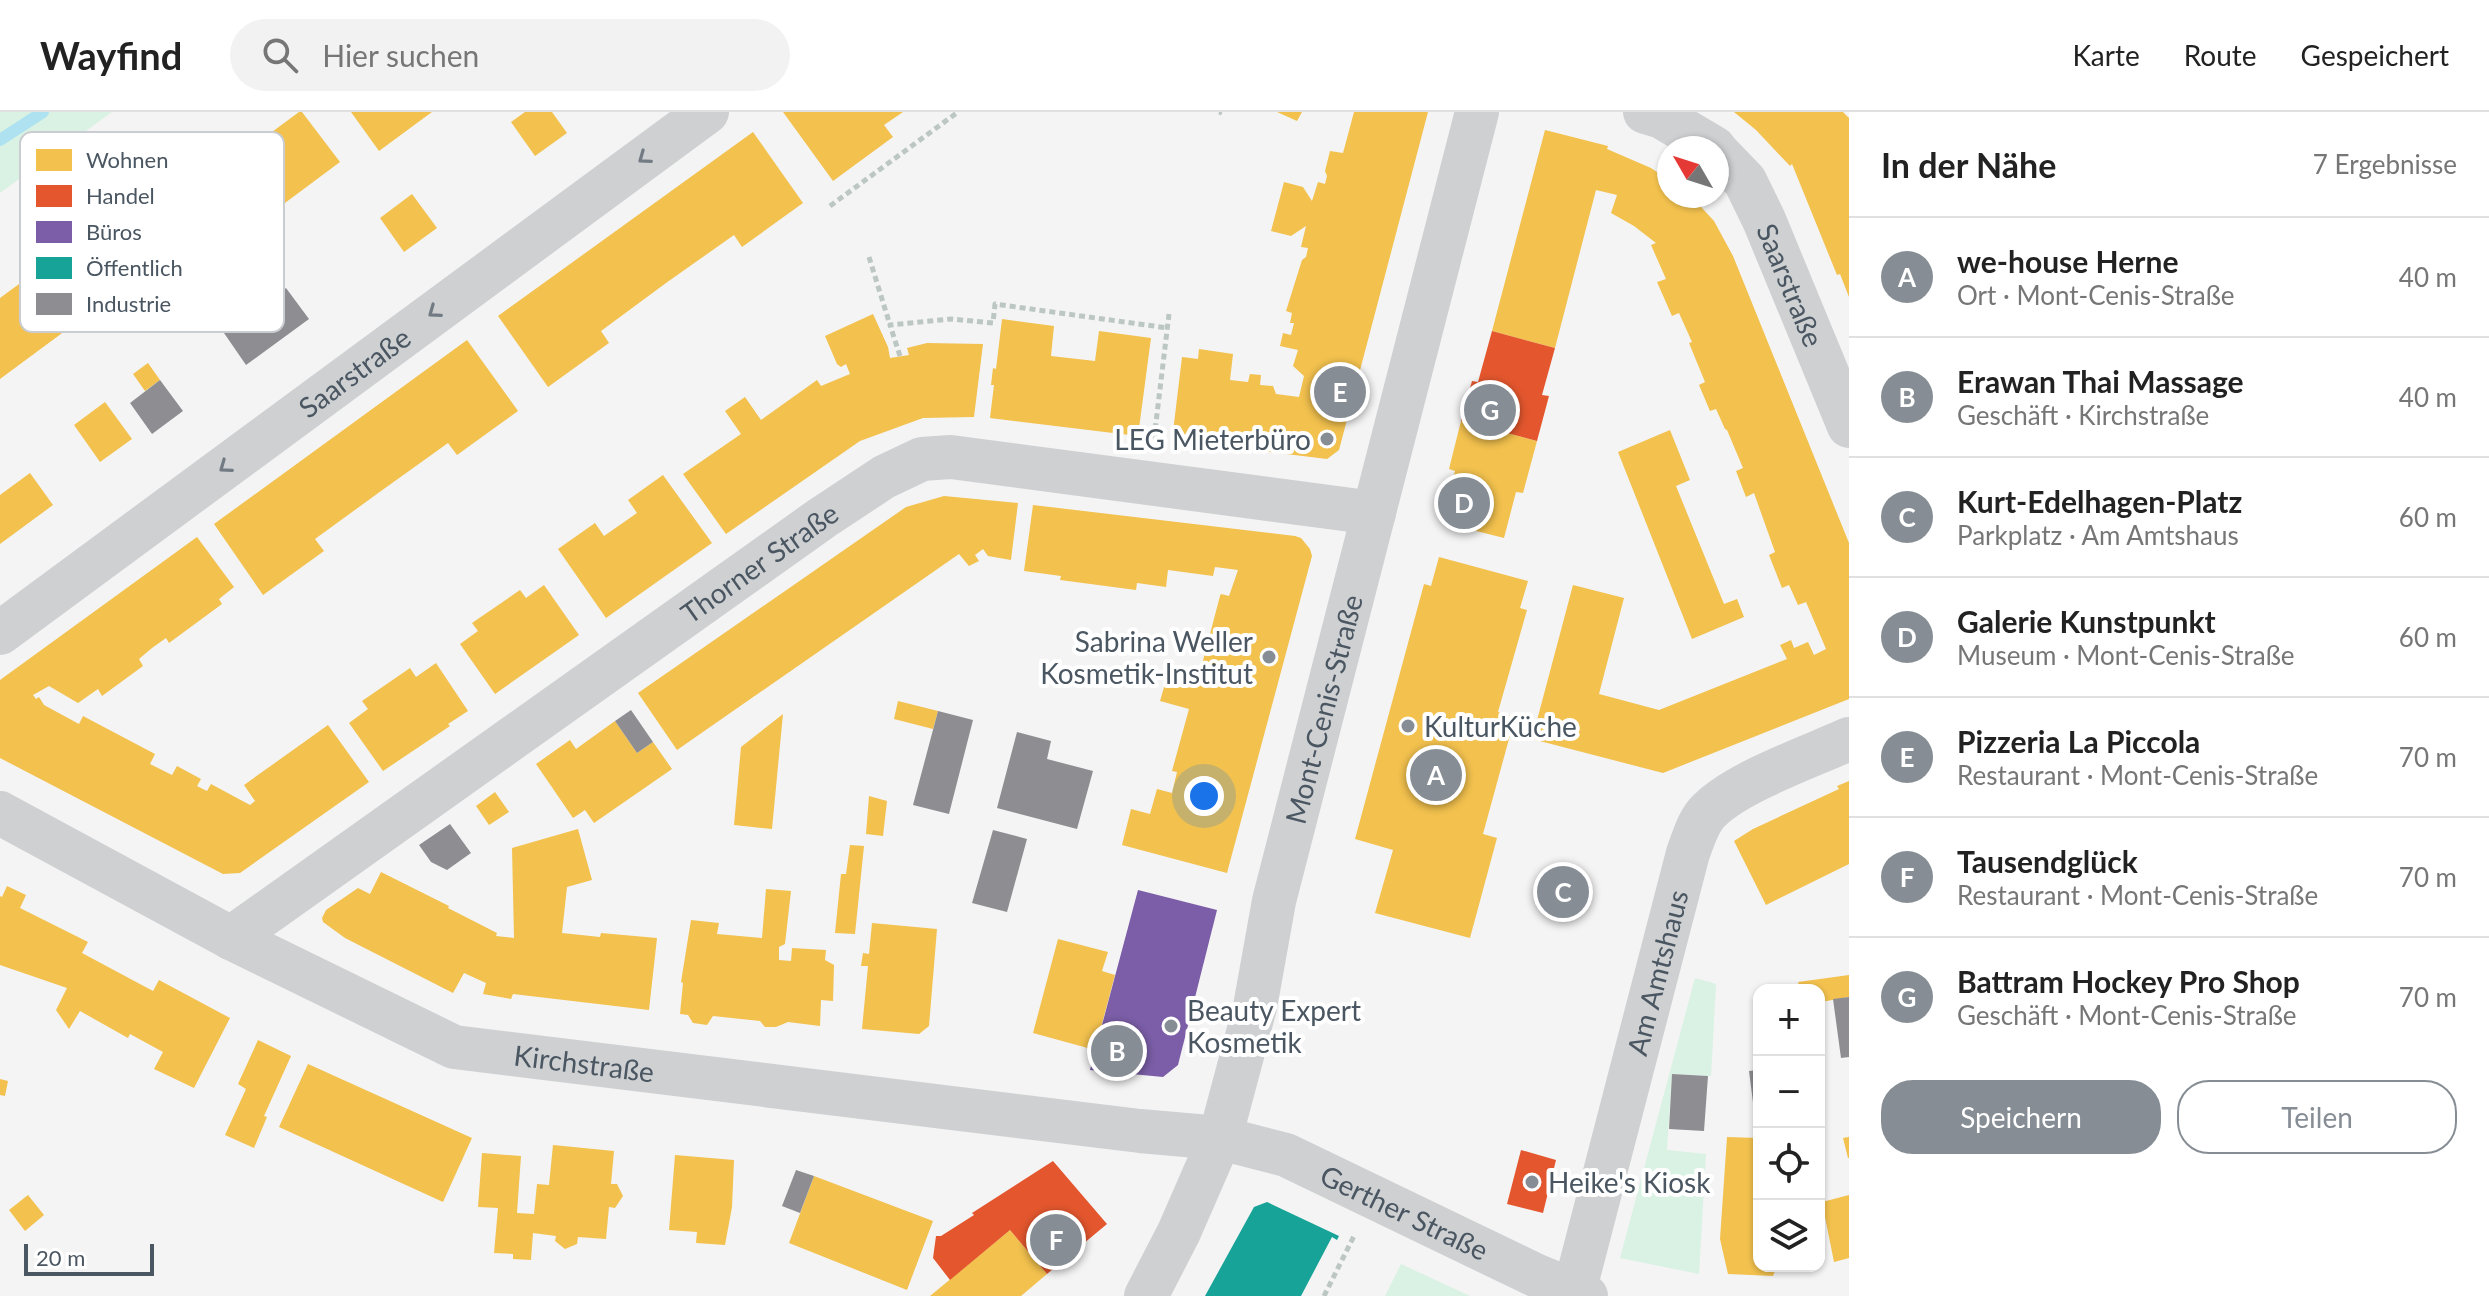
<!DOCTYPE html>
<html lang="de">
<meta charset="utf-8">
<style>
:root{--surface:#fff;--page:#f2f2f2;--text:#222;--muted:#767676;--line:#e0e0e0;--accent:#868d94}
body{margin:0;font-family:Lato,sans-serif;background:var(--page);color:var(--text)}
.controls{position:absolute;right:24px;bottom:24px;display:grid;overflow:hidden;border-radius:16px;box-shadow:0 2px 6px #0004}
.controls button{width:72px;height:72px;display:grid;place-items:center;padding:0;border:0;border-bottom:2px solid var(--line);background:var(--surface);color:var(--text);font:40px sans-serif}
.compass{position:absolute;left:1657px;top:24px;width:72px;height:72px;border-radius:50%;background:var(--surface);box-shadow:0 2px 6px #0004;rotate:309deg}
.scale{position:absolute;left:24px;bottom:20px;width:130px;box-sizing:border-box;padding-left:8px;border:4px solid #4a5661;border-top:0;font-size:22px;line-height:28px;white-space:nowrap;color:#4a5661;-webkit-text-stroke:6px #fff;paint-order:stroke}
.you{position:absolute;left:1204px;top:684px;width:28px;height:28px;margin:-20px;border:6px solid #fff;border-radius:50%;background:#1a73e8;box-shadow:0 0 0 12px #1a73e833}
.badge{display:grid;place-items:center;width:52px;height:52px;border-radius:50%;background:var(--accent);color:#fff;font-size:26px;font-weight:700}
.pin{position:absolute;translate:-50% -50%;border:4px solid #fff;box-shadow:0 2px 8px #0006}
.list{margin:0;padding:0;list-style:none}
h2{display:flex;justify-content:space-between;align-items:center;height:104px;margin:0;padding:0 32px;font-size:34px}
h2 small{font-size:26px;font-weight:400;color:var(--muted)}
.list li{display:grid;grid-template-columns:52px 1fr auto;gap:24px;align-items:center;box-sizing:border-box;height:120px;padding:0 32px;border-top:2px solid var(--line)}
.list b{display:block;font-size:30px;white-space:nowrap}
.list p{margin:0;font-size:26px;white-space:nowrap;color:var(--muted)}
.list em{font-size:26px;font-style:normal;color:var(--muted)}
.actions{display:flex;gap:16px;padding:24px 32px}
.actions a{flex:1;padding:18px 0;border:2px solid var(--accent);border-radius:32px;text-align:center;font-size:28px;color:var(--accent)}
.actions .main{background:var(--accent);color:#fff}
.icon{flex:none;width:44px;height:44px;fill:none;stroke:currentColor;stroke-width:2;stroke-linecap:round;stroke-linejoin:round}
.map{position:relative;flex:none;width:1849px;height:1184px;overflow:hidden}
header{display:flex;align-items:center;gap:48px;box-sizing:border-box;height:112px;padding:0 40px;background:var(--surface);border-bottom:2px solid var(--line)}
header strong{font-size:38px}
nav{display:flex;gap:44px;margin-inline-start:auto;font-size:28px}
.search{width:560px;height:72px;background:var(--page);display:flex;align-items:center;gap:20px;box-sizing:border-box;padding:0 28px;border-radius:44px;color:var(--muted);font-size:30px}
main{display:flex}
aside{flex:1;background:var(--surface)}
.map>svg:first-child{display:block}
.green{fill:#d9f2e3}
.homes{fill:#f2c14e}
.shops{fill:#e4572e}
.offices{fill:#7b5ea7}
.public{fill:#17a398}
.industry{fill:#8d8d92}
.lines{fill:none;stroke-linecap:round;stroke-linejoin:round}
.stream{stroke:#aee2f0;stroke-width:12}
.path{stroke:#bcc7c4;stroke-width:5;stroke-dasharray:6 4;stroke-linecap:butt}
.street{stroke:#ced0d2;stroke-width:44}
.oneway{stroke:#727b83}
.poi-dot{fill:#868d94;stroke:#fff;stroke-width:3}
.labels{text-anchor:middle;dominant-baseline:central;stroke-width:8;stroke-linejoin:round;paint-order:stroke}
.street-label{font-size:28px;fill:#4a5661;stroke:#fff}
.poi-label{font-size:28px;fill:#4a5661;stroke:#fff;text-anchor:start}
.key{fill:#fff;stroke:#c9ccd0;stroke-width:2}
.key-label{font-size:22px;fill:#4a5661}
</style>
<header>
<strong>Wayfind</strong>
<div class="search"><svg class="icon" aria-label="search" viewBox="0 0 24 24"><circle cx="10" cy="10" r="6"/><path d="M15 15l6 6"/></svg>Hier suchen</div>
<nav><a>Karte</a><a>Route</a><a>Gespeichert</a></nav>
</header>
<main>
<div class="map">
<svg width="1849" height="1184" viewBox="0 0 1849 1184">
<rect width="100%" height="100%" fill="#f4f4f4"/>
<path class="green" d="M0,0H112L0,81Z
M1695,866L1716,872L1711,964L1672,962L1667,1038L1706,1042L1699,1162L1620,1146Z
M1401,1152L1470,1184H1385Z"/>
<path class="homes" d="M299,0H302L340,50L246,120L207,68Z
M351,0H432L379,39Z
M525,0H552L567,21L535,44L511,10Z
M783,0H903L884,13L893,25L833,69Z
M1277,0H1302L1297,9Z
M1354,0H1428L1339,338L1327,347L1172,328L1182,245L1198,247L1199,237L1233,242L1230,268L1248,270L1250,262L1261,263L1260,273L1273,274L1276,282L1299,285L1304,264L1293,254L1298,238L1280,234L1283,221L1291,223L1294,211H1290L1292,201L1286,199L1302,148L1306,145L1308,136L1301,135L1306,114L1291,124L1271,119L1284,70L1303,75L1312,89L1318,70L1325,72L1327,64L1325,59L1330,39L1343,41Z
M1734,0H1843L1849,6V185L1840,162L1837,163L1792,52L1790,54L1756,18Z
M1545,18L1608,34L1607,37L1651,56L1669,68V84H1691L1714,109L1733,144L1849,431V587L1663,661L1532,627L1573,473L1624,486L1599,582L1659,598L1787,547L1780,533L1791,528L1794,536L1808,530L1814,543L1826,537L1806,490L1798,493L1789,473L1782,476L1769,443L1775,440L1754,381L1746,385L1736,359L1743,356L1727,318L1725,317L1716,297L1710,299L1699,273L1705,270L1689,231L1692,230L1679,201L1672,204L1657,170L1666,167L1651,133L1656,131L1634,114L1611,101L1617,83L1596,78L1555,236L1492,219Z
M753,20L803,91L742,135L734,123L666,171L601,219L609,231L548,275L498,204Z
M412,82L437,116L404,140L380,106Z
M34,161L73,213L0,267V186Z
M873,202L888,235L890,246L909,243L907,236L927,231L983,232L974,305L923,306L860,329L726,422L683,362L741,322L725,299L745,285L761,308L817,268L821,274L850,262L846,252L841,255L837,252L825,224Z
M1002,207L1054,214L1051,244L1095,249L1099,219L1151,226L1138,324L990,306L994,273H991L993,256L996,257Z
M467,228L518,299L457,343L448,331L381,379L315,427L324,439L263,483L214,412Z
M148,251L160,268L145,279L133,262Z
M105,290L132,327L100,350L74,313Z
M1461,309L1537,329L1523,381L1516,380L1504,426L1441,410L1455,359L1449,357Z
M1670,318L1690,368L1676,374L1724,492L1737,487L1744,505L1692,527L1618,340Z
M30,361L53,393L0,432V383Z
M663,363L712,431L606,506L558,437L595,411L604,424L637,401L628,388Z
M944,384L1018,391L1011,448L988,444L983,437L975,443L979,449L969,454L959,442L677,638L638,581L906,395Z
M1033,393L1295,424L1301,426L1310,437L1312,444L1227,761L1122,733L1131,697L1150,702L1157,677L1172,681L1177,660L1172,659L1189,597L1160,589L1167,565L1195,572L1197,571L1220,484L1221,482L1229,484L1238,458L1215,455L1213,464L1168,458L1166,475L1137,471L1136,478L1060,468L1061,464L1024,459Z
M197,425L234,475L219,487L222,492L169,531L166,526L152,536L139,547L143,554L102,584L98,577L78,591L49,574L33,583L36,587L39,585L44,593L79,612L83,604L155,642L150,652L172,663L177,654L201,667L197,674L207,679L211,672L250,693L255,689L244,673L328,613L369,670L240,761L223,762L0,646V568Z
M1439,445L1528,469L1520,496L1527,498L1498,600L1515,605L1483,722L1497,726L1470,826L1375,801L1393,738L1355,727L1424,472L1431,474Z
M544,473L579,523L495,582L460,532L478,519L472,511L520,478L526,486Z
M436,551L468,599L448,612L450,614L383,659L349,611L368,597L362,589L410,556L416,565Z
M898,589L938,599L933,617L894,607Z
M783,602L772,717L734,713L741,635Z
M615,609L637,641L653,630L672,657L594,711L585,698L573,706L536,652L570,628L576,637Z
M1849,669V752L1766,793L1734,729L1753,717L1839,677L1837,674Z
M495,680L509,700L489,713L476,694Z
M869,684L887,689L883,724L866,722Z
M578,717L592,768L567,775L562,821L600,825L601,821L657,826L649,898L513,882L511,887L483,882L486,871L464,861L453,881L345,826L323,810L322,806L326,798L358,776L370,782L381,760L449,794L448,796L497,821L496,824L514,826L512,736Z
M850,733L864,734L855,822L835,821L841,762H846Z
M7,774L26,783L20,796L88,830L82,841L153,879L159,868L230,906L194,976L154,957L163,940L130,922L128,926L80,899L69,917L56,898L67,876L0,853V784L2,785Z
M766,777L791,779L785,832L779,835V848L791,849L792,836L826,838L825,848L834,853L833,889L821,888L820,914L788,910L776,915H765L760,909L713,904L707,913L693,911L688,903L680,902L683,871L681,870L691,808L719,811L717,822L762,826Z
M872,811L937,817L929,914L919,922L862,917L868,854H861L863,841L869,842Z
M1058,827L1108,840L1102,859L1115,863L1095,938L1033,921Z
M1849,863V885L1821,890L1819,878H1800L1798,870Z
M258,928L291,944L264,1004L267,1005L254,1036L225,1023L246,977L238,972Z
M308,952L472,1026L443,1090L279,1015Z
M0,967L8,969L5,984L0,983Z
M1727,1025L1759,1026V1154H1777L1773,1164L1728,1162L1720,1127Z
M1849,1025V1046H1848L1843,1026Z
M553,1033L614,1039L611,1072H617L623,1084L615,1096L609,1095L606,1127L578,1125L577,1132L565,1137L555,1129L556,1124L533,1121L531,1148L513,1147V1142L494,1141L498,1096L478,1095L482,1041L521,1044L517,1101L534,1102L537,1072L549,1073Z
M675,1043L734,1048L732,1095L725,1133L696,1131L697,1120L669,1118Z
M814,1064L933,1109L907,1178L789,1131Z
M28,1083L44,1103L25,1119L9,1098Z
M1849,1083V1146L1834,1150L1822,1090Z
M1010,1118L1047,1162L1021,1184H930Z"/>
<path class="shops" d="M1492,219L1555,236L1542,283L1549,284L1537,329L1461,309L1472,269L1478,270Z
M1521,1038L1556,1048L1543,1101L1507,1092Z
M1053,1049L1107,1112L1047,1162L1010,1118L950,1168L933,1146L936,1124H941L974,1103L972,1101Z"/>
<path class="offices" d="M1138,778L1217,798L1178,953L1163,965L1090,958Z"/>
<path class="public" d="M1267,1090L1339,1124L1337,1128L1332,1125L1301,1184H1205L1254,1095Z"/>
<path class="industry" d="M286,176L309,207L246,253L224,221Z
M160,268L183,299L152,322L130,291Z
M631,598L653,630L637,641L615,609Z
M938,599L973,608L949,702L913,693Z
M1017,620L1051,629L1047,647L1093,659L1077,717L997,696Z
M450,712L471,741L447,758L431,750L419,733Z
M993,718L1027,727L1007,800L972,791Z
M1849,885V945L1841,946L1833,887Z
M1759,958V1014H1756L1749,959Z
M1672,962L1708,964L1704,1019L1669,1017Z
M796,1058L814,1064L800,1101L782,1094Z"/>
<g class="lines">
<path class="stream" d="M0,28L43,0"/>
<path class="path" d="M1219,0L1222,1
M830,94L958,0
M869,145L890,213
M900,244L890,213L951,207L993,211L995,192L1168,216
M1154,327L1169,202
M1324,1184L1354,1124"/>
<g class="street">
<path d="M1645,0L1662,5L1714,36"/>
<path id="s1" d="M1717,40L1745,69L1764,108L1849,314"/>
<path id="s2" d="M0,521L707,0"/>
<path id="s3" d="M0,701L231,826L454,935L1140,1019L1220,1026L1286,1043L1535,1163L1586,1184"/>
<path id="s4" d="M231,826L822,406L884,365L922,347L951,345L1374,401"/>
<path id="s5" d="M1574,1180L1688,741C1693,728 1697,713 1706,702C1733,671 1810,645 1849,627"/>
<path id="s6" d="M1146,1184L1179,1120L1220,1026L1255,895L1274,789L1477,0"/>
</g>
</g>
<defs><path id="oneway-chevron" d="M-2-3.5L2.5 0L-2 3.5" fill="none" stroke-width="1.6" stroke-linecap="round" stroke-linejoin="round" transform="scale(2)"/></defs>
<g class="oneway">
<use href="#oneway-chevron" transform="translate(644 46) rotate(144)"/>
<use href="#oneway-chevron" transform="translate(434 200) rotate(144)"/>
<use href="#oneway-chevron" transform="translate(225 355) rotate(144)"/>
</g>
<g class="poi-dot">
<circle cx="1327" cy="327" r="8"/>
<circle cx="1269" cy="545" r="8"/>
<circle cx="1408" cy="614" r="8"/>
<circle cx="1171" cy="914" r="8"/>
<circle cx="1532" cy="1070" r="8"/>
</g>
<g class="labels">
<g class="street-label">
<text stroke="none"><textPath href="#s1" startOffset="154">Saarstraße</textPath></text>
<text stroke="none"><textPath href="#s2" startOffset="440">Saarstraße</textPath></text>
<text stroke="none"><textPath href="#s4" startOffset="648">Thorner Straße</textPath></text>
<text stroke="none"><textPath href="#s6" startOffset="616">Mont-Cenis-Straße</textPath></text>
<text stroke="none"><textPath href="#s5" startOffset="330">Am Amtshaus</textPath></text>
<text stroke="none"><textPath href="#s3" startOffset="642">Kirchstraße</textPath></text>
<text stroke="none"><textPath href="#s3" startOffset="1482">Gerther Straße</textPath></text>
</g>
<g class="poi-label">
<text x="1311" y="327" text-anchor="end">LEG Mieterbüro</text>
<text x="1253" y="529" text-anchor="end">Sabrina Weller<tspan x="1253" dy="32">Kosmetik-Institut</tspan></text>
<text x="1424" y="614">KulturKüche</text>
<text x="1187" y="898">Beauty Expert<tspan x="1187" dy="32">Kosmetik</tspan></text>
<text x="1548" y="1070">Heike's Kiosk</text>
</g>
</g>
<rect x="20" y="20" width="264" height="200" rx="12" class="key"/>
<rect x="36" y="37" width="36" height="22" fill="#f2c14e"/>
<rect x="36" y="73" width="36" height="22" fill="#e4572e"/>
<rect x="36" y="109" width="36" height="22" fill="#7b5ea7"/>
<rect x="36" y="145" width="36" height="22" fill="#17a398"/>
<rect x="36" y="181" width="36" height="22" fill="#8d8d92"/>
<g class="key-label">
<text x="86" y="56">Wohnen</text>
<text x="86" y="92">Handel</text>
<text x="86" y="128">Büros</text>
<text x="86" y="164">Öffentlich</text>
<text x="86" y="200">Industrie</text>
</g>
</svg>
<div class="controls">
<button>+</button>
<button>−</button>
<button><svg class="icon" aria-label="locate" viewBox="0 0 24 24"><circle cx="12" cy="12" r="6"/><path d="M12 2v4M12 18v4M2 12h4M18 12h4"/></svg></button>
<button><svg class="icon" aria-label="layers" viewBox="0 0 24 24"><path d="M12 4l9 5-9 5-9-5zM3 14l9 5 9-5"/></svg></button>
</div>
<svg class="compass" viewBox="-18 -18 36 36"><path d="M0-13l5 13h-10z" fill="#e53935"/><path d="M0 13l5-13h-10z" fill="#767676"/></svg>
<div class="scale">20 m</div>
<div class="you"></div>
<div class="pin badge" style="left:1436px;top:663px">A</div>
<div class="pin badge" style="left:1117px;top:939px">B</div>
<div class="pin badge" style="left:1563px;top:780px">C</div>
<div class="pin badge" style="left:1464px;top:391px">D</div>
<div class="pin badge" style="left:1340px;top:280px">E</div>
<div class="pin badge" style="left:1056px;top:1128px">F</div>
<div class="pin badge" style="left:1490px;top:298px">G</div>
</div>
<aside>
<h2>In der Nähe<small>7 Ergebnisse</small></h2>
<ul class="list">
<li><span class="badge">A</span><div><b>we-house Herne</b><p>Ort · Mont-Cenis-Straße</p></div><em>40 m</em></li>
<li><span class="badge">B</span><div><b>Erawan Thai Massage</b><p>Geschäft · Kirchstraße</p></div><em>40 m</em></li>
<li><span class="badge">C</span><div><b>Kurt-Edelhagen-Platz</b><p>Parkplatz · Am Amtshaus</p></div><em>60 m</em></li>
<li><span class="badge">D</span><div><b>Galerie Kunstpunkt</b><p>Museum · Mont-Cenis-Straße</p></div><em>60 m</em></li>
<li><span class="badge">E</span><div><b>Pizzeria La Piccola</b><p>Restaurant · Mont-Cenis-Straße</p></div><em>70 m</em></li>
<li><span class="badge">F</span><div><b>Tausendglück</b><p>Restaurant · Mont-Cenis-Straße</p></div><em>70 m</em></li>
<li><span class="badge">G</span><div><b>Battram Hockey Pro Shop</b><p>Geschäft · Mont-Cenis-Straße</p></div><em>70 m</em></li>
</ul>
<div class="actions"><a class="main">Speichern</a><a>Teilen</a></div>
</aside>
</main>
